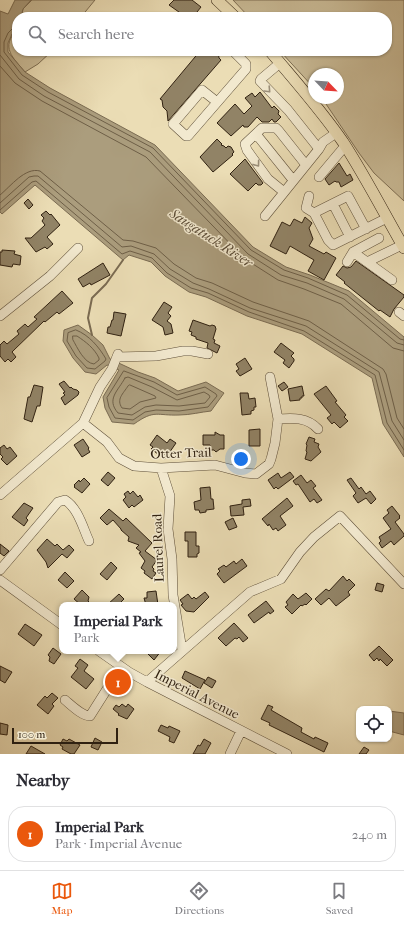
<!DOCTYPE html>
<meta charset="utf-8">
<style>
:root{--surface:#fff;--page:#f2f2f3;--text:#2b2b33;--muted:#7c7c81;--line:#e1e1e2;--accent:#ea580c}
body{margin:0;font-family:"IM FELL French Canon",serif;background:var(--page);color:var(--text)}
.controls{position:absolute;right:12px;bottom:12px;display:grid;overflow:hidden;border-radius:8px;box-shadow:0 1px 3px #0004}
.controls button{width:36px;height:36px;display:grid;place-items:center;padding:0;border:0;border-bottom:1px solid var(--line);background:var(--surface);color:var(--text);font:20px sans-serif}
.compass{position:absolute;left:308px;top:68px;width:36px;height:36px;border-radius:50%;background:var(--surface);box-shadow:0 1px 3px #0004;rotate:115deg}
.scale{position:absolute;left:12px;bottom:10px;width:106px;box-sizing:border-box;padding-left:4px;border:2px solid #302111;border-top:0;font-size:11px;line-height:14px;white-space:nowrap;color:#302111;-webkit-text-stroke:3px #f2e9cf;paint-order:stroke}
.you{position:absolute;left:241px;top:459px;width:14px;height:14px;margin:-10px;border:3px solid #fff;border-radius:50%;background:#1a73e8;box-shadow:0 0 0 6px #1a73e833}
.badge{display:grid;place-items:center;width:26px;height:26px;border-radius:50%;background:var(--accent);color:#fff;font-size:13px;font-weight:700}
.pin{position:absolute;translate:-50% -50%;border:2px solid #fff;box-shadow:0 1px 4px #0006}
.popup{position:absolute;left:59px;top:602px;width:118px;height:52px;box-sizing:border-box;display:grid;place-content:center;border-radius:8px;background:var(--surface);filter:drop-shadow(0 1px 3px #0005);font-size:13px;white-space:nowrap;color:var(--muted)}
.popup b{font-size:15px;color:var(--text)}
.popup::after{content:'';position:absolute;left:50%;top:100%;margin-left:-8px;border:8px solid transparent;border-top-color:var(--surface)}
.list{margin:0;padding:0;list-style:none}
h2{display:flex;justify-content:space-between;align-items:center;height:52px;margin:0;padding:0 16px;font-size:17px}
h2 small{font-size:13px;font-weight:400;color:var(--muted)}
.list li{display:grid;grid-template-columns:26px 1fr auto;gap:12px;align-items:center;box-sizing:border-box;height:56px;margin:0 8px 8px;padding:0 8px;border:1px solid var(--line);border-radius:16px}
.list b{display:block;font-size:15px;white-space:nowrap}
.list p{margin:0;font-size:13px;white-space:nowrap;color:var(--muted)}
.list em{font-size:13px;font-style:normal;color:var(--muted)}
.icon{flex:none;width:22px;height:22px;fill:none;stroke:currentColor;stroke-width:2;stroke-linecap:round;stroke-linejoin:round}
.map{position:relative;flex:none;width:404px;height:754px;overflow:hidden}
.search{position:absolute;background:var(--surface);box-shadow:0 1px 3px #0004;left:12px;right:12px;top:12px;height:44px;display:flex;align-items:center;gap:10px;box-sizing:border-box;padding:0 14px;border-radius:16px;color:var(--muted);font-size:15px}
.sheet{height:116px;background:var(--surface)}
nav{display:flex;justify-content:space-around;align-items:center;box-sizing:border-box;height:56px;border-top:1px solid var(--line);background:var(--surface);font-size:11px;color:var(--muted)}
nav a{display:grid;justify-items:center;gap:2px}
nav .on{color:var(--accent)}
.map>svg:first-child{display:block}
.green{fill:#cbbd99;stroke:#7e6f55}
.water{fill:#ab9d7d;stroke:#7a6b52}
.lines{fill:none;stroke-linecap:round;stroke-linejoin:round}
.shore{stroke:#6e5f47;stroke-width:1}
.stream{stroke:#7a6b52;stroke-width:2}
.building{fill:#918366;stroke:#302111}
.minor-casing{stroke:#5f503a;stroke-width:10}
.major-casing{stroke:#302111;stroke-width:12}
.minor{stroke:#f2e9cf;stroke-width:9}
.major{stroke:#ebddb5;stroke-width:11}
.oneway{stroke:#9b8f7a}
.labels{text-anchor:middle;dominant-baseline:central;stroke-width:3;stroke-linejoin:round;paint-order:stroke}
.street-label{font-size:13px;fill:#302111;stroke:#f2e9cf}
.water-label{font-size:14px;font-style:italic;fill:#5b4c37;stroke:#f2e9cf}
</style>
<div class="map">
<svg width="404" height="754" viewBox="0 0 404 754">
<rect width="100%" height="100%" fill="#ebddb5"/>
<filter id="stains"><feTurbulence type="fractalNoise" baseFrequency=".005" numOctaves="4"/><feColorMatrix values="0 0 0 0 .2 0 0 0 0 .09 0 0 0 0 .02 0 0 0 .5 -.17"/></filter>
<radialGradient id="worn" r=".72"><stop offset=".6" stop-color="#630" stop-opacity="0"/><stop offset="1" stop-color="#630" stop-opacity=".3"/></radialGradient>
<path class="green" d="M32,0H95L81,17H21L23,9Z
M233,0H404V201L374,173L359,153L322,98H338V74H314V88L280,51H387V17H249Z
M17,30V51H52L38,64L25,72C13,58 0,47 17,30Z"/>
<path class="water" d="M15,0H31L23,9L21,17H17V30L12,34L8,43V52L25,72L50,88L155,145L253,247L286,267L310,275L349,291L404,337V457L383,424L372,378L302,334L247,316L206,297L189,292L165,276L151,262L129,255L123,260L35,185L2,214L0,212V11L8,14Z
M78,325L92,335L103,345L110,359L138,372L155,378L178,391L206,382L224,393L211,411C201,412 190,415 179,415C157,416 155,409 134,424L112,422L105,408L103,397L119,370L107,365L96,374L85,372L73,358L63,341L64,330Z
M389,711L404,713V735L389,731Z"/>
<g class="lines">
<path class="shore" d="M17,27L13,28L8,33L4,42V52L22,75L48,92L153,148L251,250L284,270L308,278L347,295L400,339L404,340
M0,55L19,79L44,96L150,152L248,254L281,275L307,283L344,299L397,343L404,345
M0,66L15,83L42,101L146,157L245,259L278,280L304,289L341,304L393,348L404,351
M0,195C11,186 25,167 40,171L123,240L133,241L156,248L174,264L196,278L212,283L253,302L309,321L383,369L386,374L397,418L404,429
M0,203L29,177L34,176H38L122,247L131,246L154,254L170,269L193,283L209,289L250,308L306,326L379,372L392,421L404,440
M0,210L32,182L36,181L122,254L130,251L152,258L167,273L191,288L208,293L249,312L304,331L375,375L387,423L404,450
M76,330C89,335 99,347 106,359L105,361L95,369L87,368L76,356L67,341L68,333Z
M73,336H77C86,342 94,348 99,358V360L94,364C84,363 77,347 73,340Z
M124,371L154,382L177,395L205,387L216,394L217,396L208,407L179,411L156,410L145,412L133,420L115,418L109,407L107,398Z
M125,378L128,377L152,387L177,400L204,392L209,395L210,397L205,403L179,406L156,405L145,407L132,415L118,413C106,399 118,391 125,378Z
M130,385L155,396L156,398L140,402L130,409L122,408C116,399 123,394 128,386Z"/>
<path class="stream" d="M92,335L88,318L92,298L106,284L123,260"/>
</g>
<path class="building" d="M174,0H192L201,7L193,17H186L169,5Z
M200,51H218L219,58L221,60L168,121L167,111L163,107L162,100L160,99Z
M260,92L272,108L274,106L279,111L278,114L281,117L276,122H274L272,119L269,122H262L257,117L248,127H244L243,125L231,136L217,123L235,104L244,114L252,106L245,98L252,93L255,97Z
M217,139L222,144L221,145L224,146L226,148L228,146L231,147L234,152L232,154L233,155L213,172L200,157Z
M245,159L263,183L261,185H258L256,183L248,191L230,174Z
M339,163L347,176L350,174L353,180L341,187L339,182H336L335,181L329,185L325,179Z
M28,199L33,205L29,209L24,203Z
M46,211L50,215L51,214L60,225L47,237L53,244L47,249L45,247L36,252L25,238H31L45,225L42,221L44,218L41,215Z
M305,217L312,223L309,228L313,239L309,246L324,254L326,252L336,258L324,280L308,271L314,260L290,246L286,254L270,246L282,222L290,226L294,219L302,223Z
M2,250L15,251L14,254L21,256L20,265L13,264L12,267L0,265V252H2Z
M356,261L404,295V297L394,309L390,317L380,310L379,311L344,283L345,282L336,275L343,266L347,268L351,267Z
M103,263L110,275L91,285L90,283L83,287L78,279Z
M62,291L73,303L59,314L57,312L45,322L44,321L14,350L12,352L16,357L11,362L8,359L5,362L0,356V345L4,341L7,344L19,334L17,331L25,324L28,327L37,319L34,317Z
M164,302L172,307L168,313L171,316L167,321L171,324L173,333L165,335L163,327L152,320Z
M114,312L126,314L121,336L107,333L108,327H110L112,320H113Z
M193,320L210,326L212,325L215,326L216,329L213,339L215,340L214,343L220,346L217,353L207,348L208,343L196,339V337L191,335L192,332L189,331Z
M281,343L294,353L291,356L294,359V361L289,368L283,363L285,360L274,352Z
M245,358L252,369L240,376L236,371L239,369L236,364Z
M64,381L70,388L71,387L73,389L77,390L79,392L78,395L65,405L61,398L65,395L63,393L65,392L59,384Z
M284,382L288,387L282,391L278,386Z
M34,385L43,387L40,406H37L32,422L24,419L28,397H30Z
M302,386L304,396H302V398H300V400L290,401L288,389Z
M326,386L337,401L335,402L346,415L344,417L348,421L340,428L334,422L332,424L327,418L331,415L314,394Z
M240,393H248L249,399L255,398L256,407H254V410L251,411V414L242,415Z
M260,429V446H249V430Z
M215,432L220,435H224V449H220L216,452L214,450H210V445H203V435H215Z
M157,435L167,443L170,439L176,443L165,459L151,449L153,447L150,445Z
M309,437L315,439L314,442L319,444L318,447L321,452L311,461L305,459L307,452L306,451L307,445L306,444Z
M83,439L89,448L88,449L90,452L82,457L74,445Z
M4,445L7,449L10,447L17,456L7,465L1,459L3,457L0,454V448Z
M108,472L115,478L108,486L101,480Z
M290,472L294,477L278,489L276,487L274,489L268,480L278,473L281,478Z
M301,475L307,483L311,480L316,486L313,488L322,500L317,503L314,499L310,502L298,484L296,485L293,481Z
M84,478L90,484L82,493L74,487L75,486L74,485L79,480L80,482Z
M351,478L359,489L361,487L366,494L370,491L376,499L371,504L366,498L358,503L353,496L356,493L347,480Z
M210,487L211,499H213L214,509L206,510V512L200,513L199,510H195L194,502L201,500L200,488Z
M128,491L130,494L133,491L138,497L140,495L143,500L134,507L132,505L129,508L123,500L126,497L124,494Z
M287,498L293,506L280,516L286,525L278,531L276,528L273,530L269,524L268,526L262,519Z
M250,499L251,506L243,507L244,515L231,516L230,506L242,504V500Z
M24,503L33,508L26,518L28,520L24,526L12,517Z
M392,506L400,516L399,517L400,518L395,522L404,534V536L394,545L391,541L382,548L379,543L381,541L379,537L391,529L383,518L389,513L387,510Z
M109,509L123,521L126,518L152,543L145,551L157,560L152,567L154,569L153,571L156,573L152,579L144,573L145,571L141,568L145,561L139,553L141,552L136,548L139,545L128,541L129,537L121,530V529L113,520L107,525L100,518Z
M233,518L237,527L229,530L225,522Z
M185,532H196V546H199V553L197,554V557H188V541H185Z
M47,539L55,546L57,544L63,550L69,545L74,550L67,558L62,554L48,568L46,562L37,550Z
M0,544L9,551L4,556L0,553Z
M242,559L247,566L224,583L217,574L220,571L218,569L224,565L226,567L234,561L236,564Z
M111,562L117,568L107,580L100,574Z
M65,572L74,581L67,588L58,580Z
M343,576L347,581L349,579L355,585L348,592L350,595L336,606L329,598L321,605L315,599L326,589L329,591Z
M377,583L384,585L382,592L375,590Z
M82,590L89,597L88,601L92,605H81L74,599Z
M156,591L158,605H146L144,598H147V592Z
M205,592L209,597L194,612L186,611L181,605L183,604L180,600L188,594L192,599L194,597L196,599Z
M306,593L312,599L306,605L305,604L302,606L301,605L292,614L285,607L288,605L286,602L293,594L298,599Z
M119,594L124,599L118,605H107Z
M266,601L274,611L270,614L269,612L254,623L248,615Z
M234,623L248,638L243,642L239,637L237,639L235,638L226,646L218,638Z
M25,624L42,635L34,646L18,634Z
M379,646L393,660L387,666L380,659L379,661L377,658L374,661L369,655Z
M53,648L61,654L54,664L49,661L50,657L48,655Z
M150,651H161L154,660L148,654Z
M80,659L88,665L84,671L94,679L86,689L71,677L78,668L75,666Z
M0,666L12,672L5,683L0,680Z
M185,671L205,680L200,689L182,678Z
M208,677L216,681L212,688L204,683Z
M52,693L58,698L52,704L54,706L48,714L37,705L45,696L47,698Z
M122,704L126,707L128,704L134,709L127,719L118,715L119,714L113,709L116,705L119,707Z
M268,705L273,707L271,710L302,728L301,732L314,739L315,737L328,743L324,752L269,725L270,723L261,719Z
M0,723L8,725L7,735L0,734Z
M161,725L168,728L169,726L180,731L174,743L169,741L170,737L158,731Z
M95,738L102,742L98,750L91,747Z
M63,739L67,741L69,739L80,745L74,754H71L62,749L63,747L60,745Z
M204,739L211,743L205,754H193L198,745L200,746Z
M31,746L45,754H26Z
M364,747L369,750L366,754H359Z"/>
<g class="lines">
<defs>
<path id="minor" d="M280,63L261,79L260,81L288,110L319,149
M217,102L202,90L173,124L186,136H188L246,69V64L233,51
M256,134L293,180
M319,177L345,146
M284,192L268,179L247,150L245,144L262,128H276L279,131L306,165
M309,196L306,208L314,213
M333,204L350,237
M265,216L319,149L323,142L336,133
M366,229L348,196L314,213L328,240L333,245L387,218
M353,252L367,262L402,245
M347,262L353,252L379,238
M367,262L392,280
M399,312L404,316
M0,316L50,276L78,248
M117,357L156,356L183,351H192L208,354
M278,419C293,418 307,417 318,429
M83,423L107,442L119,458L134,466L161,468L215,465L245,473L256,474L269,464L271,459L275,443L278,419L270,377
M161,468L170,496L168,529L172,559L173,595L182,650
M0,495L83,423L100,387L112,369L118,354
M0,570L58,502L65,500C78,508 83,528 89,541
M0,580L62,625
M99,651L129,672L147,682L287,754
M147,682L250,592L281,579L300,552L314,537L340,516L404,584
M65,700C71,705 82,716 90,716L121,667
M230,754L241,731"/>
<path id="major" d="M217,0L235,17
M270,51C295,81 321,110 343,142C365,176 384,213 404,248"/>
</defs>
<use href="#minor" class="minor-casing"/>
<use href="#major" class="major-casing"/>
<use href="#minor" class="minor"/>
<use href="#major" class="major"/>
</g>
<defs><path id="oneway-chevron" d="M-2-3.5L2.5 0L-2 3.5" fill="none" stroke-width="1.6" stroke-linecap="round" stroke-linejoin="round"/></defs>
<g class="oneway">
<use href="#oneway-chevron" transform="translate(268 90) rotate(47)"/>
<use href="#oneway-chevron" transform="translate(257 164) rotate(54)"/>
</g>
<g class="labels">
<g class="street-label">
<text transform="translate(181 453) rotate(-2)">Otter Trail</text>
<text transform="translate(158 548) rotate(-92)">Laurel Road</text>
<text transform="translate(197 694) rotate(27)">Imperial Avenue</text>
</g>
<g class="water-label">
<text transform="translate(211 238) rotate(33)">Saugatuck River</text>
</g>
</g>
<rect width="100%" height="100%" filter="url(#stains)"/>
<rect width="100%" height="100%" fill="url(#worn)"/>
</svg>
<div class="controls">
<button><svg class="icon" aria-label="locate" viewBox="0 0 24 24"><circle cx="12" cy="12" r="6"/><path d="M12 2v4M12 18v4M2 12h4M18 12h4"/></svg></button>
</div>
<svg class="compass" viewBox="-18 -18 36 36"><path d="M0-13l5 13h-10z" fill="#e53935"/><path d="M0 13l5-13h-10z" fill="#7c7c81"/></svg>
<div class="scale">100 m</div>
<div class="you"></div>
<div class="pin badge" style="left:118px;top:682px">1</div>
<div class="popup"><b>Imperial Park</b>Park</div>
<div class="search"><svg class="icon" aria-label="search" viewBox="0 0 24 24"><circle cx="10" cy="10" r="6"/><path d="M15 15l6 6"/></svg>Search here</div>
</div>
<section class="sheet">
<h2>Nearby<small></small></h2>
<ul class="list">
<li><span class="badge">1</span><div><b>Imperial Park</b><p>Park · Imperial Avenue</p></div><em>240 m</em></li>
</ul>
</section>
<nav>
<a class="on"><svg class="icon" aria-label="map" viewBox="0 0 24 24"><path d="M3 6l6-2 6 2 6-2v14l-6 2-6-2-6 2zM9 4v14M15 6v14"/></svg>Map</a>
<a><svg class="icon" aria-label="directions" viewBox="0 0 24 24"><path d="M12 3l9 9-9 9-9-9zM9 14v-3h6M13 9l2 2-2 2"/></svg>Directions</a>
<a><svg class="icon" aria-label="saved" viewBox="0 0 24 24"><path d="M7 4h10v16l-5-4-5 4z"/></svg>Saved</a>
</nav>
